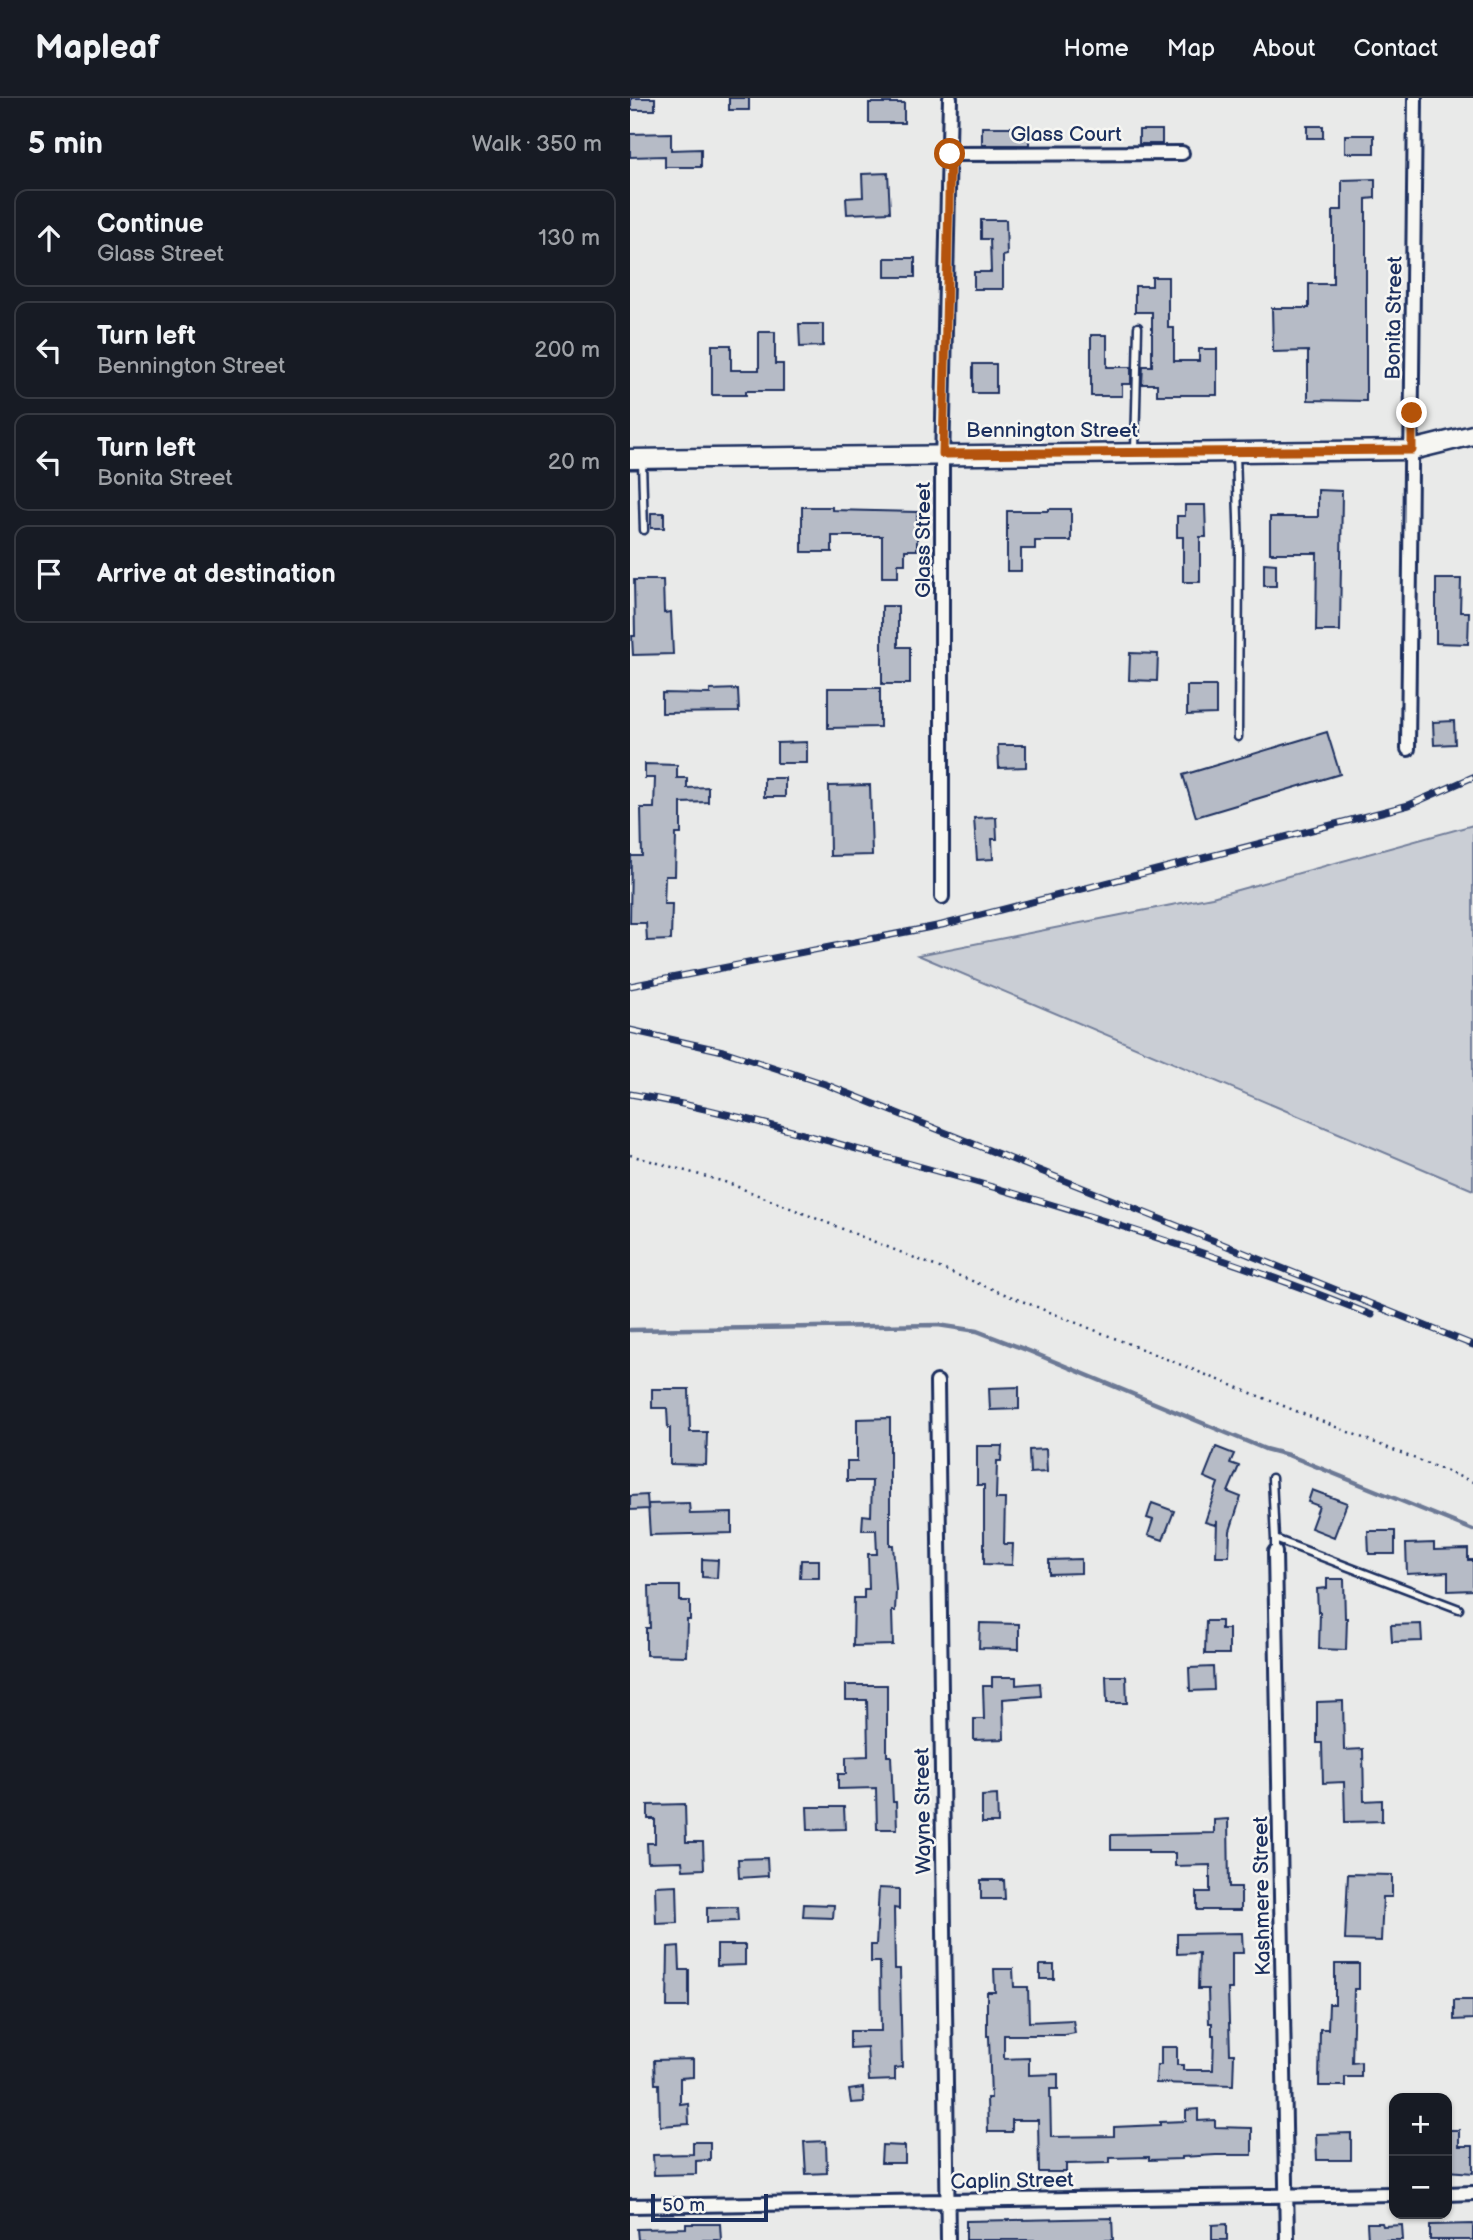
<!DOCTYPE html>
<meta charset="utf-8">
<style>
:root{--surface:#171b24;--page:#242831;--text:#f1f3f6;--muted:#9ea1a6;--line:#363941}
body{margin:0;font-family:"Balsamiq Sans",sans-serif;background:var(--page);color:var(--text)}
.controls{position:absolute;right:21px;bottom:21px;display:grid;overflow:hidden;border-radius:14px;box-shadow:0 2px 5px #0004}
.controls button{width:63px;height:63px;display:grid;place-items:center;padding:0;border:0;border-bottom:2px solid var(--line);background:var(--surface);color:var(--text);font:35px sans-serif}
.scale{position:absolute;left:21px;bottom:18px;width:117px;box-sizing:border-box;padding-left:7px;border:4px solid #1b2f5e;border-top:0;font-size:19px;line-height:24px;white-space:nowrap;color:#1b2f5e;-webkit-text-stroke:5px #f6f6f2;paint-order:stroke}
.stop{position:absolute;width:21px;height:21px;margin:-16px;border:5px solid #b45309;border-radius:50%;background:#fff}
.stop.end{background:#b45309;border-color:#fff;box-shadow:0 2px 7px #0008}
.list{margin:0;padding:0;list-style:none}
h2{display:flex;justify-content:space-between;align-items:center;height:91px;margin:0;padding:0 28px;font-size:30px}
h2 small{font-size:23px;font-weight:400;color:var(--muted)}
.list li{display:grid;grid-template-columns:46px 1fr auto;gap:21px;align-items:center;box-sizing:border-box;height:98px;margin:0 14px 14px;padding:0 14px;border:2px solid var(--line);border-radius:14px}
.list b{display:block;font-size:26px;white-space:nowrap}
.list p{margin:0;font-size:23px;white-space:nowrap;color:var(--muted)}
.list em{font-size:23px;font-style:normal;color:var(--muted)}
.icon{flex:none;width:38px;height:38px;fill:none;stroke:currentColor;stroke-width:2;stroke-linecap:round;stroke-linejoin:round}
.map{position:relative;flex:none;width:843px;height:2142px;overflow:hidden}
header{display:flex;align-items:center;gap:42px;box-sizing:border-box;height:98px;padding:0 35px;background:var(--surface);border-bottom:2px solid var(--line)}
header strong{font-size:33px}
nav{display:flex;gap:38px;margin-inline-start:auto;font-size:24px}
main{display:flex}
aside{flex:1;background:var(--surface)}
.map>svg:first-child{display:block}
.green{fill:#caced5;stroke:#727e9a;stroke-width:2}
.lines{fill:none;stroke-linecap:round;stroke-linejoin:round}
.stream{stroke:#6c7995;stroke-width:4.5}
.building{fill:#b6bbc6;stroke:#1b2f5e;stroke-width:2}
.lane-casing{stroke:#1b2f5e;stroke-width:11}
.street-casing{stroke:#1b2f5e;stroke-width:18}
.secondary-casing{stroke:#1b2f5e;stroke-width:23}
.path{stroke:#1b2f5e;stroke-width:2.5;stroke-dasharray:2 5;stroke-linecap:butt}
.lane{stroke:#f6f6f2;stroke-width:6}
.street{stroke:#f6f6f2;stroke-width:12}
.secondary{stroke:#f6f6f2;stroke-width:18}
.rail-casing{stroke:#1b2f5e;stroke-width:7}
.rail{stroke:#f6f6f2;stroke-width:4.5;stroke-dasharray:13;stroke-linecap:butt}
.route{stroke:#b45309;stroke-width:9}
.labels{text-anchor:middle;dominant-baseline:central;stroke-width:5;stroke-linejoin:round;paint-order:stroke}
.street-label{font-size:21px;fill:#1b2f5e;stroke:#f6f6f2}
</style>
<header>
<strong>Mapleaf</strong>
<nav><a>Home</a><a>Map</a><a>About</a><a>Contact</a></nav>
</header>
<main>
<aside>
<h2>5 min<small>Walk · 350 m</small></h2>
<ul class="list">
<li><svg class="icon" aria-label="ahead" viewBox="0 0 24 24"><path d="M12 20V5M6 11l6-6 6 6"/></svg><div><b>Continue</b><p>Glass Street</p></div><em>130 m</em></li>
<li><svg class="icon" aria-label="left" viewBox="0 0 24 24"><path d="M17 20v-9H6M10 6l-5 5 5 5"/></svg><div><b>Turn left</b><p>Bennington Street</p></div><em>200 m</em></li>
<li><svg class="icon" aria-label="left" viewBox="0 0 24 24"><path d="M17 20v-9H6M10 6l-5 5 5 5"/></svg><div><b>Turn left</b><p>Bonita Street</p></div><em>20 m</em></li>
<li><svg class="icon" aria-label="arrive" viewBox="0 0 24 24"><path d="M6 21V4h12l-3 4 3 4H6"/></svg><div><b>Arrive at destination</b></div></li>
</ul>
</aside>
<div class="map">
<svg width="843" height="2142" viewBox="0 0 843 2142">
<rect width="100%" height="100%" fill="#e9eae9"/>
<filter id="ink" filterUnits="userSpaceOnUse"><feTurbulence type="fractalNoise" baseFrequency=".0143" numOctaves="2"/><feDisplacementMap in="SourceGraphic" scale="14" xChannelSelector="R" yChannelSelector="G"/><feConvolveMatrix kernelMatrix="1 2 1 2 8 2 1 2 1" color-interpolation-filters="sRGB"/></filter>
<g filter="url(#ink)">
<path class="green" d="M843,727V1092L288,857L582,799Z"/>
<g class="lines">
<path class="stream" d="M0,1232L308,1227L347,1233L399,1253L635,1351L658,1357L843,1432"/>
</g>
<path class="building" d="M1,0H25V12H1Z
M99,0H119V12H99Z
M239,5H274V25H239Z
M677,28H693V40H677Z
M352,29H399V47H352Z
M509,32H532V46H509Z
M41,35V52L71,51V69H35V58L0,59V36Z
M715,37H744V55H715Z
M258,75L260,114L217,116L216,100L233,99L232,76Z
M745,81V100L736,101V303L678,302V253L643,254L642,210H679V186H703V112H712V82Z
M351,122H376L377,157L373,158V191H344V174H361L360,141H351Z
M255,160H285V179H255Z
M522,179H538V230H544V263H569V251H587V297H527V286H512L513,268H522V214H505V188H522Z
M169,226H193V248L170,249Z
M129,234H145V266H153V293H116V297H82V247H101V272H129Z
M461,237H477V269H501V286H492V298H461Z
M343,266H366V295H343Z
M688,392L712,393L710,533H686L687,455H640V419H688Z
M555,407H575L576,439H570V484H553V439H547V418H555Z
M172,409H202V412L287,414V452H275V466H268V479H252V438H202V454H172Z
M419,411H441V443H405V451H391V473H377V413H419Z
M21,415H34V430H21Z
M634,465L646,466V488H634Z
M806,481H831L830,514H839L838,546L806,545Z
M4,482H33L34,515L41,514L43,556L3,557L2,538H5Z
M252,508H268V549H280V586H252Z
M500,555L528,556L527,583L499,582Z
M557,588H586V616L557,617Z
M198,590H250V629L198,630Z
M108,591L109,614L32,615V595L80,596V592Z
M824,623L825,646L804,647L803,624Z
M697,634L710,676L566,719L553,677Z
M177,644V665H147V645Z
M368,647H396V669L369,670Z
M15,666L47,667V680H57V690L78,689V704L51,705V736H46L45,778H35L34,806H42L41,842L17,843L16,825H0L1,758H12L11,710H24L25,680H15Z
M134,680H155V699H134Z
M240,687L242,757L200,758L199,688Z
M366,719L367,741H362L363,761L347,762L344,720Z
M389,1289V1311L360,1312L359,1290Z
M22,1291H59L60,1334H77L76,1367L40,1366V1330H38L37,1310H22Z
M260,1320V1447H263L266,1492L265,1513H262L263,1547L223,1548L224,1500H234V1491H239L238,1456H247L246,1432H232L233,1417L241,1418L242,1383H217V1363H227V1321Z
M347,1348H372L371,1363H367L366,1401H375L374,1446H383L382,1467L354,1466V1387H347Z
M586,1349L604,1356L600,1365L609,1368L598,1394L611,1399L600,1433L599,1458H586L587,1423L585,1427L575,1424L588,1385L574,1379Z
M416,1351L417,1374L400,1375L399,1352Z
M682,1392L717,1405L704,1439L681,1430L689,1408L678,1404Z
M17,1397L18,1411L0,1412V1398Z
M59,1405L60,1416L102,1415V1435L20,1437L18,1406Z
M522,1405L544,1413L533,1442L518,1437L523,1422L517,1420Z
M738,1433H765V1456H739Z
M804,1445V1452L838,1451V1462H843V1492L818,1493V1474L777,1476L776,1446Z
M72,1461L88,1462L87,1480L72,1479Z
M451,1461V1475L419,1476V1462Z
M171,1462H189V1480H170Z
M697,1481H714L715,1520H717L716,1552L689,1551L690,1514H688L687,1491L697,1490Z
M19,1488H50V1503H60V1522H57L56,1558L16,1557V1530H20Z
M576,1523H591V1531H599V1556H575Z
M350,1525L389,1526V1551L349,1550Z
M791,1526L792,1543L762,1544L761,1527Z
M583,1569L584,1592L560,1593L559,1570Z
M476,1578H496L497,1605H477Z
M362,1579H386V1587L410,1585L411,1598L373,1601L374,1641L344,1642V1621H354L353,1588H362Z
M216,1587H257V1658H261L263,1704H266L267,1731H247L246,1690L208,1691V1676H216V1659L238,1658L237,1602H216Z
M713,1603L714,1652L733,1651L734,1703L752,1702V1723L715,1724L714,1684L693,1685L692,1645H687V1604Z
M367,1697L368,1725H352V1698Z
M55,1706L56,1744H73L74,1771L53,1772L52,1763L18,1764L17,1745H25V1721H18V1707Z
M177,1709H214L215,1731L178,1732Z
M598,1721L599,1789H611V1812H567V1794H580V1767L545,1768V1755H518V1752H481V1737L584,1735V1722Z
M137,1760L138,1778L109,1780L108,1761Z
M718,1776L762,1777V1799H753L751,1843L715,1842Z
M351,1782H374L375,1801H351Z
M47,1787L48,1825L26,1826L25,1788Z
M249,1790L269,1791V1811L264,1810L265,1871H270L272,1969L265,1970V1982L239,1983L237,1949L220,1950V1933H251L250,1864H241V1847H246Z
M174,1806L204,1807L203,1820L173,1819Z
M107,1809L108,1823L77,1824V1810Z
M612,1835L613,1855H602V1891H598L600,1956H604L603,1987L526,1985L527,1967H531V1949H547V1967H553V1972H583L584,1937H582V1925H579L578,1891H568L569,1855L547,1856V1836Z
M87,1847H115V1867L87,1868Z
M49,1848L50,1872H59V1909H37L38,1849Z
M705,1866H729V1891H724L722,1965L731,1964V1979H715V1988H689L690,1931H698L699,1906H705Z
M410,1867H424V1881H410Z
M364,1871H383L384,1889H398L399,1924L443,1922L445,1935L435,1937H374V1961L399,1960V1977L428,1976V1991H420L421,2039L484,2038V2029L530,2027V2024L556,2023V2012L568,2011V2023L585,2022V2029L622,2030V2057H586L552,2059V2061L519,2062V2059L480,2060V2065L436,2066V2074H409L408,2022H382V2034H358L357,2000H361L359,1938H357V1894H365Z
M824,1902H843V1921L824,1922Z
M63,1961V1979L50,1980V2006L58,2005L59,2026L30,2028L29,1986H25L24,1962Z
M233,1990L234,2004L221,2005L219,1992Z
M817,2032H829V2048H843V2075L817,2073Z
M721,2035V2062H687L686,2036Z
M196,2043L197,2075L176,2076L174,2044Z
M63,2044H80V2062L66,2063V2076L24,2077L23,2057L63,2056Z
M252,2047L275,2048V2065H251Z
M482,2120L483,2142H336V2123Z
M737,2125H752L753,2128L772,2127L773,2142H738Z
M56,2126H90L91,2142H8L7,2131L56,2130Z
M597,2126V2142H582V2127Z
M843,2126V2142H800V2127Z"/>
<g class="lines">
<defs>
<path id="lane" d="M505,352L508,229
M606,355L609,452L608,639
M12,364L14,432
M642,1380L645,1441
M645,1454V1441L829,1511"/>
<path id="street" d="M320,56L552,55
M778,651L785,0
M312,799V367L320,0
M307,1284L318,2142
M645,1454L657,2142
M817,2096L843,2095
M0,2108L764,2096"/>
<path id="secondary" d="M0,361L782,352L843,337"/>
</defs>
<use href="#lane" class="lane-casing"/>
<use href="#street" class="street-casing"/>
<use href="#secondary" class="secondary-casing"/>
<path class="path" d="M0,1057L98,1085L843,1384"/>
<use href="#lane" class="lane"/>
<use href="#street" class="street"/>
<use href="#secondary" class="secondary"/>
<defs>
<path id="rail" d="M0,888L312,827L779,707L843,679
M0,932L93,953L195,986L843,1247
M0,996C84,1010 166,1034 248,1057C415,1102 581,1153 742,1217"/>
</defs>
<use href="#rail" class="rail-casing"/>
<use href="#rail" class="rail"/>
</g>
</g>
<g class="lines" filter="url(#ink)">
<path class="route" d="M320,56L313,356L782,352V315"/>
</g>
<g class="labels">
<g class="street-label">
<text x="436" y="36">Glass Court</text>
<text transform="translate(764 220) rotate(-89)">Bonita Street</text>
<text x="422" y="332">Bennington Street</text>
<text transform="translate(293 442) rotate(-90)">Glass Street</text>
<text transform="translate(293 1713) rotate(-91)">Wayne Street</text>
<text transform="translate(632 1798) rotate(-91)">Kashmere Street</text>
<text transform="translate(382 2083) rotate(-1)">Caplin Street</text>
</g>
</g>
</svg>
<div class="controls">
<button>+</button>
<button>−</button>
</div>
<div class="scale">50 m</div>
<div class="stop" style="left:320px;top:56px"></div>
<div class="stop end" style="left:782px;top:315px"></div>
</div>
</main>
